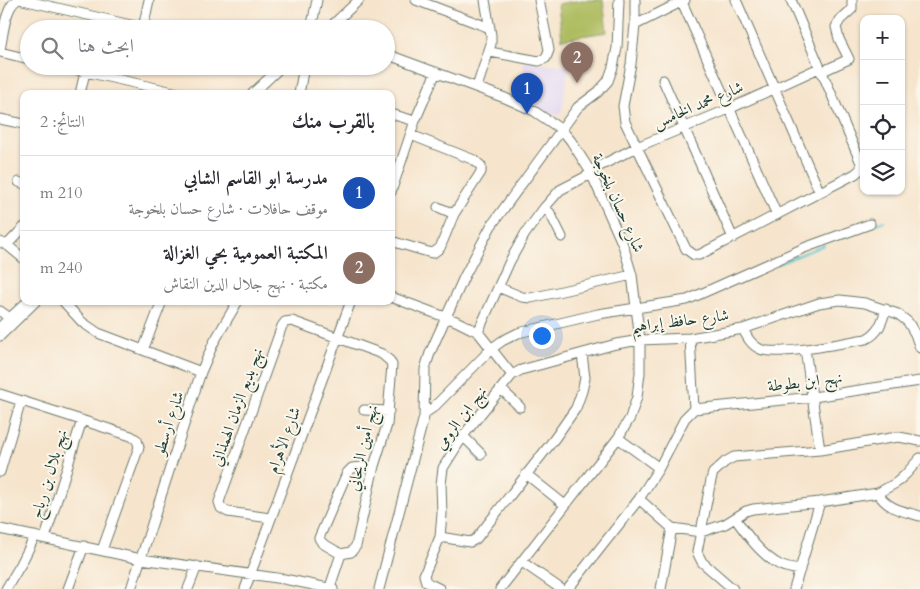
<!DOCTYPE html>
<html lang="ar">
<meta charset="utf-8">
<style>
:root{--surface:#fff;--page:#f2f2f3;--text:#2b2b33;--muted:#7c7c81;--line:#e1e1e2;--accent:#2563eb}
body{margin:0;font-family:Cardo,Amiri,serif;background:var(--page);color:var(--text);direction:rtl}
.controls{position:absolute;right:15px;top:15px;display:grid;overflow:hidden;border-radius:10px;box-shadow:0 1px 4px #0004}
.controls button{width:45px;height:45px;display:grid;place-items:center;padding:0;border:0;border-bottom:1px solid var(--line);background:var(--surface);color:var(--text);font:25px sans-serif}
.you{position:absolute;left:541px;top:335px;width:18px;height:18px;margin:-12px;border:4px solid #fff;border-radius:50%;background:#1a73e8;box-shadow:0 0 0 8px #1a73e833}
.badge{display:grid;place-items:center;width:32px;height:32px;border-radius:50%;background:var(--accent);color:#fff;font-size:16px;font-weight:700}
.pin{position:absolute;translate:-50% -41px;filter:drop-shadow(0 1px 2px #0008)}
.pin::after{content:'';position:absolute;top:26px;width:18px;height:15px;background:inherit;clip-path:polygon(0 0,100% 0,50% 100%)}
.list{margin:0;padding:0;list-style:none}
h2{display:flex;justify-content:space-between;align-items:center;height:65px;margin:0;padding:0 20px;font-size:21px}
h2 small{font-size:16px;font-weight:400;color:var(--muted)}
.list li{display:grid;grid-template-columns:32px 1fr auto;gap:15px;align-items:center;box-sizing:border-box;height:75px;padding:0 20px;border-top:1px solid var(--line)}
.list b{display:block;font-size:19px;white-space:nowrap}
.list p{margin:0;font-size:16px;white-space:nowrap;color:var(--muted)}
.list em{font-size:16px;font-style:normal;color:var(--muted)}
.icon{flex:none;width:28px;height:28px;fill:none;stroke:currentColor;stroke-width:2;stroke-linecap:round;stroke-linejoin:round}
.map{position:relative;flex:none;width:920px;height:589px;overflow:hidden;direction:ltr}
.search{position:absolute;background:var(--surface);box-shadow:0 1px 4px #0004;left:20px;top:20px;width:375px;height:55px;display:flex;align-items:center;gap:12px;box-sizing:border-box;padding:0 18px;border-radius:28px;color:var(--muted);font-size:19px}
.panel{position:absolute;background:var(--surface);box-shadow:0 1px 4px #0004;left:20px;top:90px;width:375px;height:215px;border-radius:10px;direction:rtl}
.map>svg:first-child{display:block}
.built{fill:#e0d4f4}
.green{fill:#adbc5e;stroke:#667c49}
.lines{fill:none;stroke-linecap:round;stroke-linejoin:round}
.stream{stroke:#5bc8d1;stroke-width:2}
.minor-casing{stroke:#6a7769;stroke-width:11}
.minor{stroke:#fff;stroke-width:9}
.labels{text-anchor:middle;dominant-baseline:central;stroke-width:4;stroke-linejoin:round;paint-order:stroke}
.street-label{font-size:16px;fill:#1f3d34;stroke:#fbf7ec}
</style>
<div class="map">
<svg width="920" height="589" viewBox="0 0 920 589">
<rect width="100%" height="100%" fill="#fbf7ec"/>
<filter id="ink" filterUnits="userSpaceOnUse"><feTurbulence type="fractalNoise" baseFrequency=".02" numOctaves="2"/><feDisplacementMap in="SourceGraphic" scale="10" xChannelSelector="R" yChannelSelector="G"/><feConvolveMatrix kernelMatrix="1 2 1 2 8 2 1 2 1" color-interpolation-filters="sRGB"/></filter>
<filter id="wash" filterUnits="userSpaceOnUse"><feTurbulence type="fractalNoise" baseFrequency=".0096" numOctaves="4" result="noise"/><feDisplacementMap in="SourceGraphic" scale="20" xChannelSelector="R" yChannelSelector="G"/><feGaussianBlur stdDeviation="1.12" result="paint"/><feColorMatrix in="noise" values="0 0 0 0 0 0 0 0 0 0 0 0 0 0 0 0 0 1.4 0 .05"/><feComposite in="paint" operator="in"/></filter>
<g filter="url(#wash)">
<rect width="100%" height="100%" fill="#f6e4cc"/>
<path class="built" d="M523,62L569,66L561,115L551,114L528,101Z"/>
<path class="green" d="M582,0H603L607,32L562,39L558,4Z"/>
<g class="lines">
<path class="stream" d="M873,225L884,221
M778,264L824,245
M512,341L527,335"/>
</g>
</g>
<g filter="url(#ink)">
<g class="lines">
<defs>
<path id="minor" d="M23,0L148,29
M416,0L490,28
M635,0V25L631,64L623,106L625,122L686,249L694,255H699L855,174L861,169V163L791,0
M736,0L820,193
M682,2L777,215
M635,25L685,0
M143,28L149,0
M311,29L317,0
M328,29L359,0
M0,50C3,36 5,7 17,0
M0,52L29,59
M490,52L539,61L546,58L549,50L539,0
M386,54L505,98L534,111L562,130L571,141L590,171L623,245L632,275L640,340V373L637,397L630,418L618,438L500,589
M60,66L182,94
M821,72L849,59L839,39L836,27L840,20L852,9V0
M663,80L733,238
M477,87L491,44V35L485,0
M80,94L85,72
M252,94L282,66
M299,94L304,66
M391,114L415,121
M0,119L24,124
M590,171L637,147L729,109L819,68
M19,182L24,184
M391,192L415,121L436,72
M438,207L454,214
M544,208L550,213L562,237
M391,241L428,252L433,253L440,248L454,214L481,172V166L474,160L411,135
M0,242L7,245L24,259
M7,245L24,227
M498,287L522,297L531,298L632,275
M391,297L456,321L478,332L512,375
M63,301L82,322L98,333L201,372
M0,311L14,321
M0,327L28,301
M743,329C747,337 751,345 760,349C777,357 845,342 866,339C879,333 882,322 886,309
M478,332L510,261L525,234L544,208L560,190L591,174
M0,336L36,301
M805,349L820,450
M143,350L162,301
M501,389L520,407
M0,394L131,436L137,440L139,447L102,550
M694,409L813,397L920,381
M364,410L389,411
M425,413L434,407L491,349L502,341L518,333L598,314L687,300L804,248L870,224
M463,436L481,454
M618,438L659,468
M0,472L21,401
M526,474L565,505
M878,493C887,509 903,511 920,516
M639,499L672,528L701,532L725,524L746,511L753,509L820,502L878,493L896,483L906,474L920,458
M270,518L228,512L221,508L219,502L282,326L285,322L292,321L382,354L390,361L392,365L387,425L374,466L356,546L351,552L341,554L330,587
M735,518C747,535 761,555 780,565C786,568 793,569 800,570
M0,529L141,559L284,579L333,589
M440,537L470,542L476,539L555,438L576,408L582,391L585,378L582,354
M45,538L82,420
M341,554L322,543L319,538L347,473L352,468L374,466
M522,562L561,589
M6,589L21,564L35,536
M68,589L84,546
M131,589L201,372L214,342L238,301
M188,589L197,566
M245,589L351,301
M379,589L424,417L425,369L430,353L464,277L491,226L578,107L598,92L608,81L613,67L617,48L619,0
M440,589L426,582L424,575L440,537L442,514L441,484L443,468L463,436L512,375L521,370L616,344L640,340L690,338L743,329L819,303L840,300L865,303L898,314L908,322L915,334L920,348
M568,589L639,499L659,468L685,418L694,409L690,338
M661,589L672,528
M733,589L702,562L697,552L711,480L713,473L725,462L734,457L820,450L891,438L899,437L920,441
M794,589L820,502"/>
</defs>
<use href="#minor" class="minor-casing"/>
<use href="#minor" class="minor"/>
</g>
</g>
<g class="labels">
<g class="street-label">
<text transform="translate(698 105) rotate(-23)">شارع محمد الخامس</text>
<text transform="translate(618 203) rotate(66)">شارع حسان بلخوجة</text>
<text transform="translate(680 321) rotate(-7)">شارع حافظ إبراهيم</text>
<text transform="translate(805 382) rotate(-7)">نهج ابن بطوطة</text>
<text transform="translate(237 407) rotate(-70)">نهج بديع الزمان الهمذاني</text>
<text transform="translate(461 418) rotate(-53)">نهج ابن الرومي</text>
<text transform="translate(169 423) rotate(-72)">شارع أرسطو</text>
<text transform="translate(284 440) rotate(-70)">شارع الأهرام</text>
<text transform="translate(363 448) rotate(-77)">نهج أمين الريحاني</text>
<text transform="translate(49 474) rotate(-73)">نهج بلال بن رباح</text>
</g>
</g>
</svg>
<div class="controls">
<button>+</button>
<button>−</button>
<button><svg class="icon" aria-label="locate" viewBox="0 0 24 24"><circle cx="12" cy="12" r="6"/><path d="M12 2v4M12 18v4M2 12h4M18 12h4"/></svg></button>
<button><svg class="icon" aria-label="layers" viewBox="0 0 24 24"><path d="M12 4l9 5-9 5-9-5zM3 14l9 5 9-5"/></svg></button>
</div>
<div class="you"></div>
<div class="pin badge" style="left:527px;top:114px;background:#1a4fb4">1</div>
<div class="pin badge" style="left:577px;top:83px;background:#8d6e63">2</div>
<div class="search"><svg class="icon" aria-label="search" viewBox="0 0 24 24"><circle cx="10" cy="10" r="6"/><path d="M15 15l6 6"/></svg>ابحث هنا</div>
<section class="panel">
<h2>بالقرب منك<small>النتائج: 2</small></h2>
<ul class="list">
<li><span class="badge" style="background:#1a4fb4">1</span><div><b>مدرسة ابو القاسم الشابي</b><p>موقف حافلات · شارع حسان بلخوجة</p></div><em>210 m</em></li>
<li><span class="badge" style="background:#8d6e63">2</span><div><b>المكتبة العمومية بحي الغزالة</b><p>مكتبة · نهج جلال الدين النقاش</p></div><em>240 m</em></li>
</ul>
</section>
</div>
